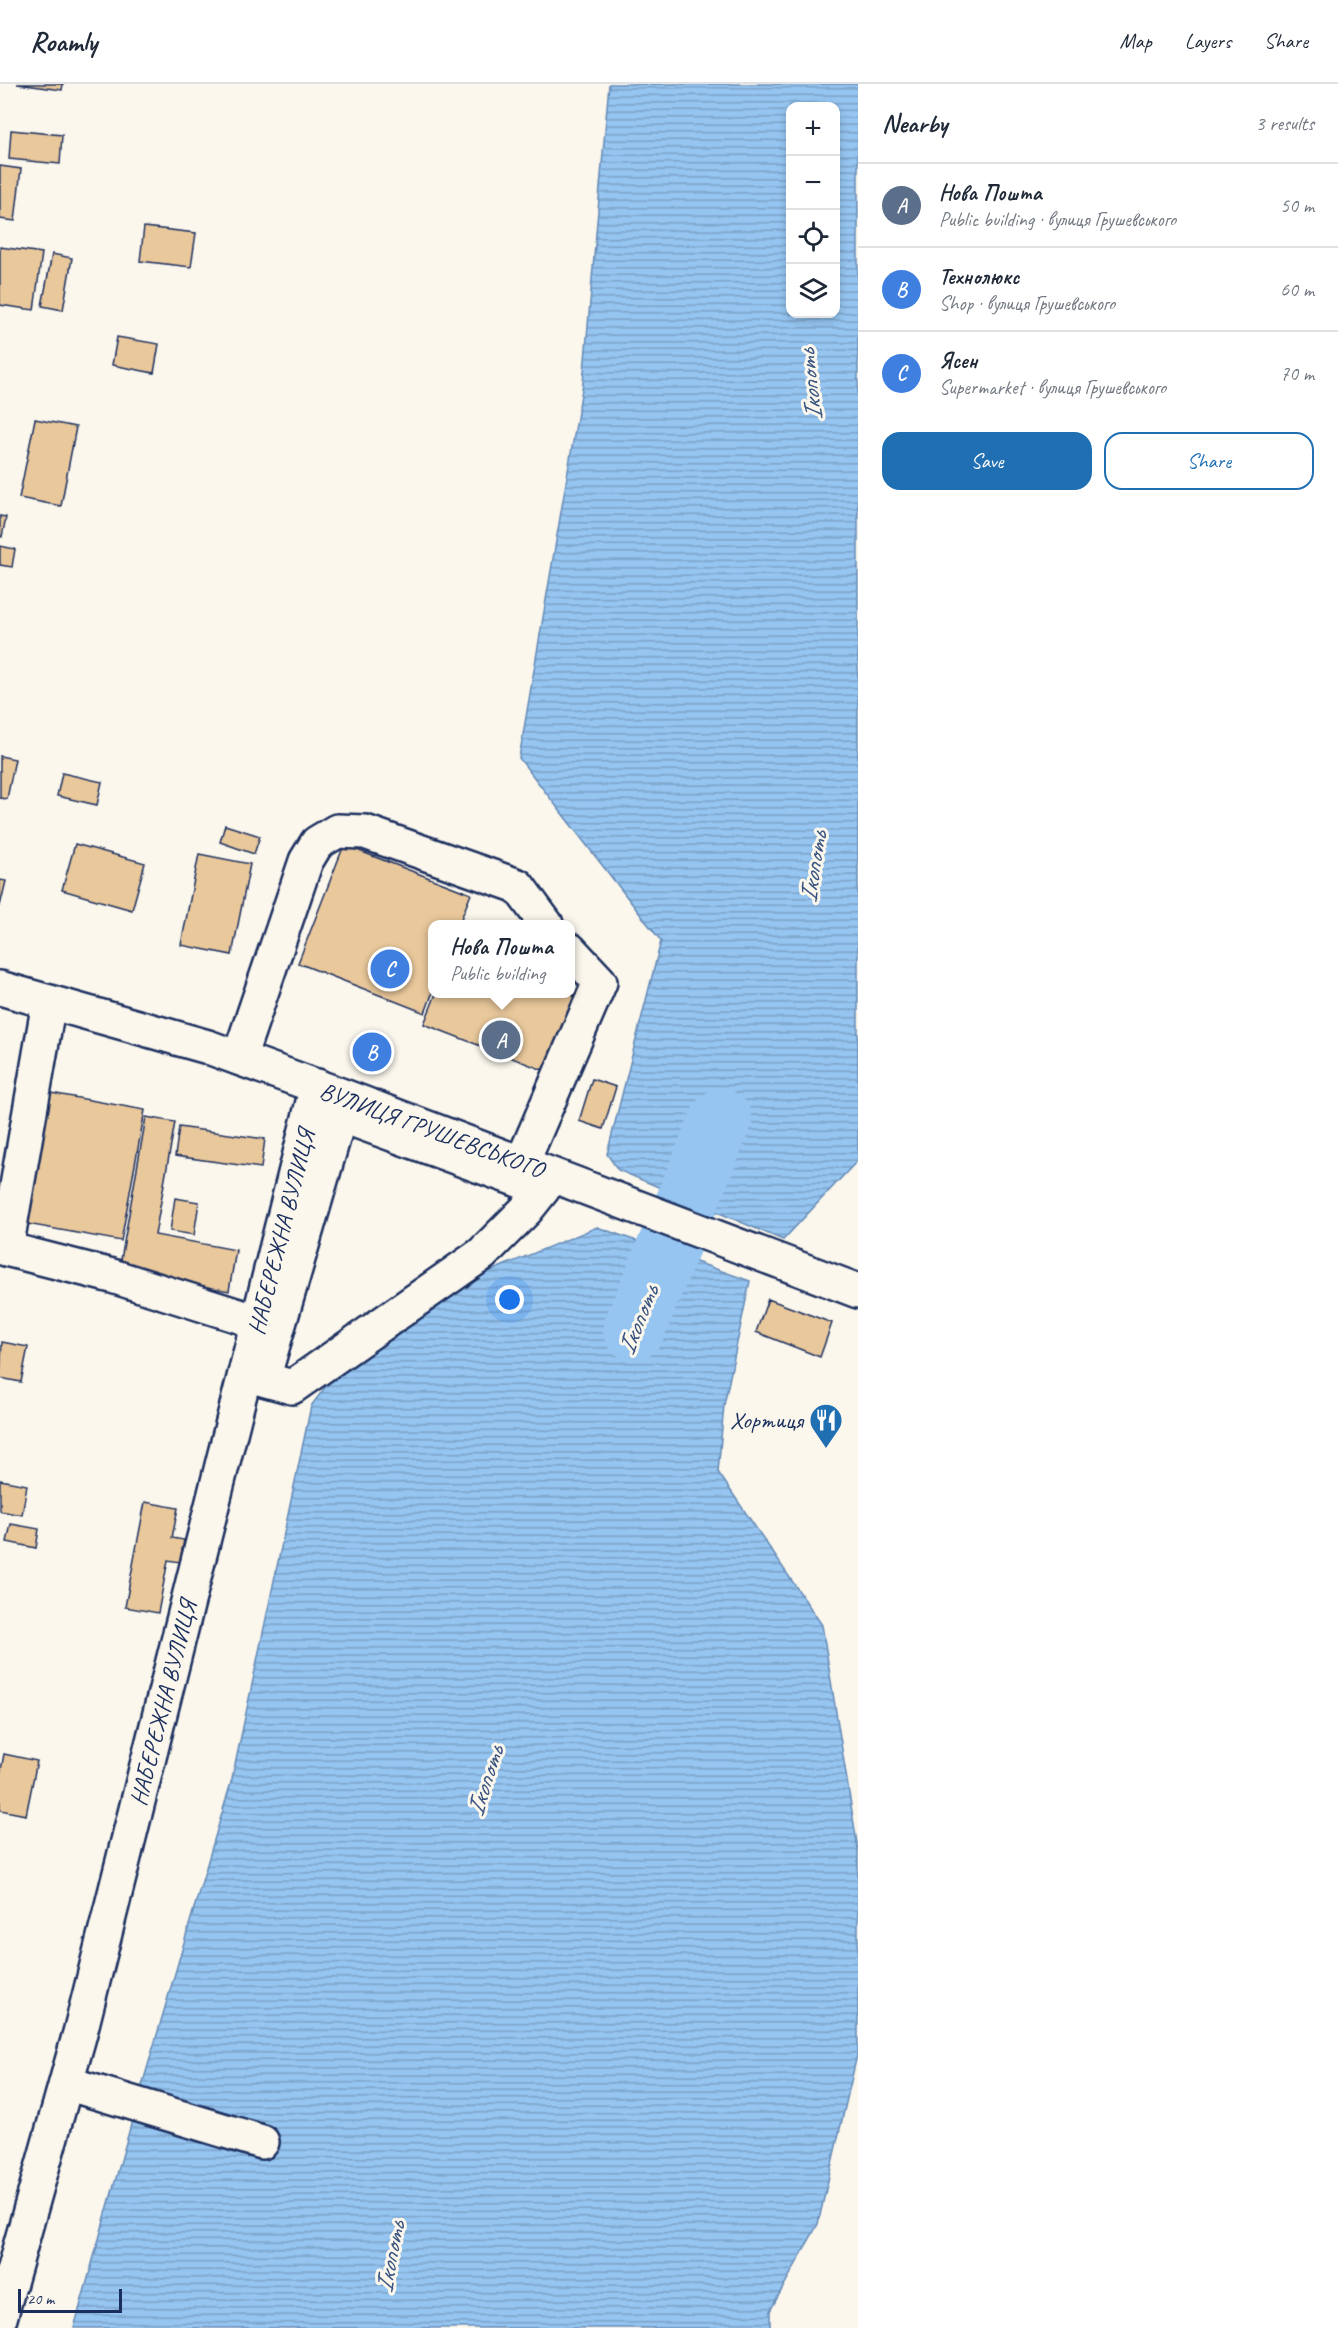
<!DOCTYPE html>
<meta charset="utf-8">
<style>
:root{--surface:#fff;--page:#f6f6f7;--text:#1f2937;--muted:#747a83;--line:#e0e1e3;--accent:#1f6fb2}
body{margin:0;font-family:Caveat,sans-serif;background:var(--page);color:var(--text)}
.controls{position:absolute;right:18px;top:18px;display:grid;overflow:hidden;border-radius:12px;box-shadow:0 3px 9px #0003}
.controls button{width:54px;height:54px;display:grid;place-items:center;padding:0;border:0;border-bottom:2px solid var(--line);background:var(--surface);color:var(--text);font:30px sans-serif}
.scale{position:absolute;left:18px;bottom:15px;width:104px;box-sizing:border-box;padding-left:6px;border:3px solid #1b2f5e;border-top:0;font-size:16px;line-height:21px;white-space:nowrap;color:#1b2f5e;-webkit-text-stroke:4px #fbf7ec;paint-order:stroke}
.you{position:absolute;left:510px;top:1216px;width:21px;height:21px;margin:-15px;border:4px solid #fff;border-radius:50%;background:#1a73e8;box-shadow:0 0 0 9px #1a73e833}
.badge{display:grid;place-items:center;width:39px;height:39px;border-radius:50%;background:var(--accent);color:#fff;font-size:20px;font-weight:700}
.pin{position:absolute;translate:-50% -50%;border:3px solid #fff;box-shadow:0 2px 6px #0006}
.popup{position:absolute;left:428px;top:836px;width:147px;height:78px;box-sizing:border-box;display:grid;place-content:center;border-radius:12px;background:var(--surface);filter:drop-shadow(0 2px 4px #0005);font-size:20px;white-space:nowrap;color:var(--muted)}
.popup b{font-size:22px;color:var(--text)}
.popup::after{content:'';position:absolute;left:50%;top:100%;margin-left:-12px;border:12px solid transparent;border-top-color:var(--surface)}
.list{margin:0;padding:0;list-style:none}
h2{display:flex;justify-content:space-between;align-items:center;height:78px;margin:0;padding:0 24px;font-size:26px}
h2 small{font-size:20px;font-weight:400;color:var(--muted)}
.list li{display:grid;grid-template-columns:39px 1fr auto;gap:18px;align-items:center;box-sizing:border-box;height:84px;padding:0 24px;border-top:2px solid var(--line)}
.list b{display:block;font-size:22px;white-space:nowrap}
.list p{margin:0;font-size:20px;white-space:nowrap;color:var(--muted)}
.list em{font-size:20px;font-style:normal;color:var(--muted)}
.actions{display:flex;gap:12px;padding:18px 24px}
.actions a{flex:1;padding:14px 0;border:2px solid var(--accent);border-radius:18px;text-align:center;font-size:21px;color:var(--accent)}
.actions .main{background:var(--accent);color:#fff}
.icon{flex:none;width:33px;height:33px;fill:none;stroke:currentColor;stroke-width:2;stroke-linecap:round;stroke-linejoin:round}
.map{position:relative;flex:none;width:858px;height:2244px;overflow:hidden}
header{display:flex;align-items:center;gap:36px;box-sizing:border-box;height:84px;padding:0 30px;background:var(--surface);border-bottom:2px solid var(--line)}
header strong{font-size:28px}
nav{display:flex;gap:33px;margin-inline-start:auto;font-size:21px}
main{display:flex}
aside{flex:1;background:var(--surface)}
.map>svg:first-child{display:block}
.water{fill:url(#water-rules);stroke:#6489b6;stroke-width:1.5;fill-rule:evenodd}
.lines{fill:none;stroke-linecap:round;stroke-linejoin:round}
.river{stroke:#95c5f0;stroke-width:62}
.building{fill:#e9c89b;stroke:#1b2f5e;stroke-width:1.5}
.minor-casing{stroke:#1b2f5e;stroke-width:38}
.major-casing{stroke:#1b2f5e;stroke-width:38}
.minor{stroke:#fbf7ec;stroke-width:33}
.major{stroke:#fbf7ec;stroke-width:33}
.labels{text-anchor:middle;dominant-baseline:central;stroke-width:6;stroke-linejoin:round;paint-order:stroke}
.street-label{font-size:24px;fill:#1b2f5e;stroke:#fbf7ec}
.poi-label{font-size:24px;fill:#1b2f5e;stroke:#fbf7ec;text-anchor:end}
.water-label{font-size:26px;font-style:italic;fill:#3a5482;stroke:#fbf7ec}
</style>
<header>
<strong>Roamly</strong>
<nav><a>Map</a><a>Layers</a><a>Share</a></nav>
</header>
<main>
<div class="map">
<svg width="858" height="2244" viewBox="0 0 858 2244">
<defs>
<pattern id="water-rules" width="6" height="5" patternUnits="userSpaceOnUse" patternTransform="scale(1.5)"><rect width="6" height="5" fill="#95c5f0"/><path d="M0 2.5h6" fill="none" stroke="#79a0c6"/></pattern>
</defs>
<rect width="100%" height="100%" fill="#fbf7ec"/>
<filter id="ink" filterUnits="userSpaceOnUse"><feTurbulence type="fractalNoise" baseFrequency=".0167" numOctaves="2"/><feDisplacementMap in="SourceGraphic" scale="12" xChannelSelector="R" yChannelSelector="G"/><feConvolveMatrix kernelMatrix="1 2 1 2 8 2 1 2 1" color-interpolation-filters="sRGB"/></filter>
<g filter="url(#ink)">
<path class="water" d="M609,0H858V1076L783,1156L618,1086L607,1070L661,857L519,674L583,299ZM790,22H836V230H790Z
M597,1143L750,1197L724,1321L718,1388L822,1541L858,1765V1967L818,2140L770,2227V2244H74L139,2012L232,1695L311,1322L329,1298L486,1189Z"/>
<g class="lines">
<path class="river" d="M634,1245L721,1036"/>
</g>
<path class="building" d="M17,0H63L62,6Z
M11,46L62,51L60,80L9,75Z
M0,82L21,85L15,137L0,135Z
M144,143L196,149L191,183L140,177Z
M0,163L42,169L34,226L0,221Z
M52,170L72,174L63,226L42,222Z
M117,253L159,260L154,289L112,281Z
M35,335L76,343L61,422L19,414Z
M0,432L6,433L2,453L0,452Z
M0,462L15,465L12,483L0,481Z
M0,672L15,675L7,715L0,714Z
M62,689L102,698L97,721L57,712Z
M225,741L260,752L254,770L220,758Z
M75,760L145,779L132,826L62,806Z
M344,761L471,810L459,840H432V910L425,929L298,879Z
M199,770L250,780L232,871L181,861Z
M0,796L6,797L0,822Z
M436,910H570L585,915L556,991L424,940Z
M592,995L616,1003L603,1045L579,1037Z
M51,1009L145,1026L121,1157L27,1140Z
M146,1033L175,1038L155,1151L236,1166L229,1207L119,1187Z
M179,1043L265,1055L261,1084L175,1072Z
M175,1114L199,1118L194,1151L170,1147Z
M768,1215L832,1239L820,1273L756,1248Z
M2,1258L28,1263L21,1298L0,1294Z
M0,1396L27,1401L22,1431L0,1427Z
M145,1418L178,1424L172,1454L184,1456L180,1478L168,1476L158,1529L125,1523Z
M11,1440L39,1445L36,1464L7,1458Z
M4,1670L37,1677L26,1731L0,1726V1691Z"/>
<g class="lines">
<defs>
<path id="minor" d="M49,918L6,1165L112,1192L258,1238
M239,974L306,777L317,759L337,747L365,748L518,802L546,840
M340,1031L543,1105L527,1125L482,1170L292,1303L263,1295Z
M522,1079L600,898L570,866
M66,1999L262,2058
M0,2234L80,1949L317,1002"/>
<path id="major" d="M0,904L208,963L346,1013L858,1207"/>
</defs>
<use href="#minor" class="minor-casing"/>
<use href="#major" class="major-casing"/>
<use href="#minor" class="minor"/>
<use href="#major" class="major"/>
</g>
</g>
<defs>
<symbol id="restaurant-pin" viewBox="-11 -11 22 30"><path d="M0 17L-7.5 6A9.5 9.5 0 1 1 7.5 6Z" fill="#1f6fb2" stroke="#fbf7ec"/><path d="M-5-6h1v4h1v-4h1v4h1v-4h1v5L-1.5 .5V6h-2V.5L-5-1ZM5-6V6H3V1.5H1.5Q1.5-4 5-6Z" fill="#fff"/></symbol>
</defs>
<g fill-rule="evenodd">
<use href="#restaurant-pin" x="807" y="1317" width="38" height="52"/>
</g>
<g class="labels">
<g class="street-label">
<text transform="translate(432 1046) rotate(20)">ВУЛИЦЯ ГРУШЕВСЬКОГО</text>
<text transform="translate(281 1148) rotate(-76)">НАБЕРЕЖНА ВУЛИЦЯ</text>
<text transform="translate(163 1619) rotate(-76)">НАБЕРЕЖНА ВУЛИЦЯ</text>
</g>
<g class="poi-label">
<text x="803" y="1336">Хортиця</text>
</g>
<g class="water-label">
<text transform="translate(810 301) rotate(-96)">Ікопоть</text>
<text transform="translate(813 783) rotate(-81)">Ікопоть</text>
<text transform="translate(638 1236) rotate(-68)">Ікопоть</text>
<text transform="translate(485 1697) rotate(-72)">Ікопоть</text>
<text transform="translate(390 2173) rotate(-79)">Ікопоть</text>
</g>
</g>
</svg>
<div class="controls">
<button>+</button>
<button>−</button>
<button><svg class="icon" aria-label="locate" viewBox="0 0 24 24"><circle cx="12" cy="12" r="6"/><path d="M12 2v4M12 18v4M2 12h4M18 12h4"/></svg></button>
<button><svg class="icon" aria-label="layers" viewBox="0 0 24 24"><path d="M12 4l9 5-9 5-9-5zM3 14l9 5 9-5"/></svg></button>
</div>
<div class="scale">20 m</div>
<div class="you"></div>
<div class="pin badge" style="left:501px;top:956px;background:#5c6f8a">A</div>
<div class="popup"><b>Нова Пошта</b>Public building</div>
<div class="pin badge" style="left:372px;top:968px;background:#3f7fe0">B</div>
<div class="pin badge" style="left:390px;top:885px;background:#3f7fe0">C</div>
</div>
<aside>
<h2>Nearby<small>3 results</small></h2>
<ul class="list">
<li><span class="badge" style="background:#5c6f8a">A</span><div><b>Нова Пошта</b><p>Public building · вулиця Грушевського</p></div><em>50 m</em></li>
<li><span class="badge" style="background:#3f7fe0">B</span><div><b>Технолюкс</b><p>Shop · вулиця Грушевського</p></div><em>60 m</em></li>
<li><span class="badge" style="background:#3f7fe0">C</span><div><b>Ясен</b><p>Supermarket · вулиця Грушевського</p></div><em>70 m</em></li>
</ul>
<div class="actions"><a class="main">Save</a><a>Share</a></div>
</aside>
</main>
